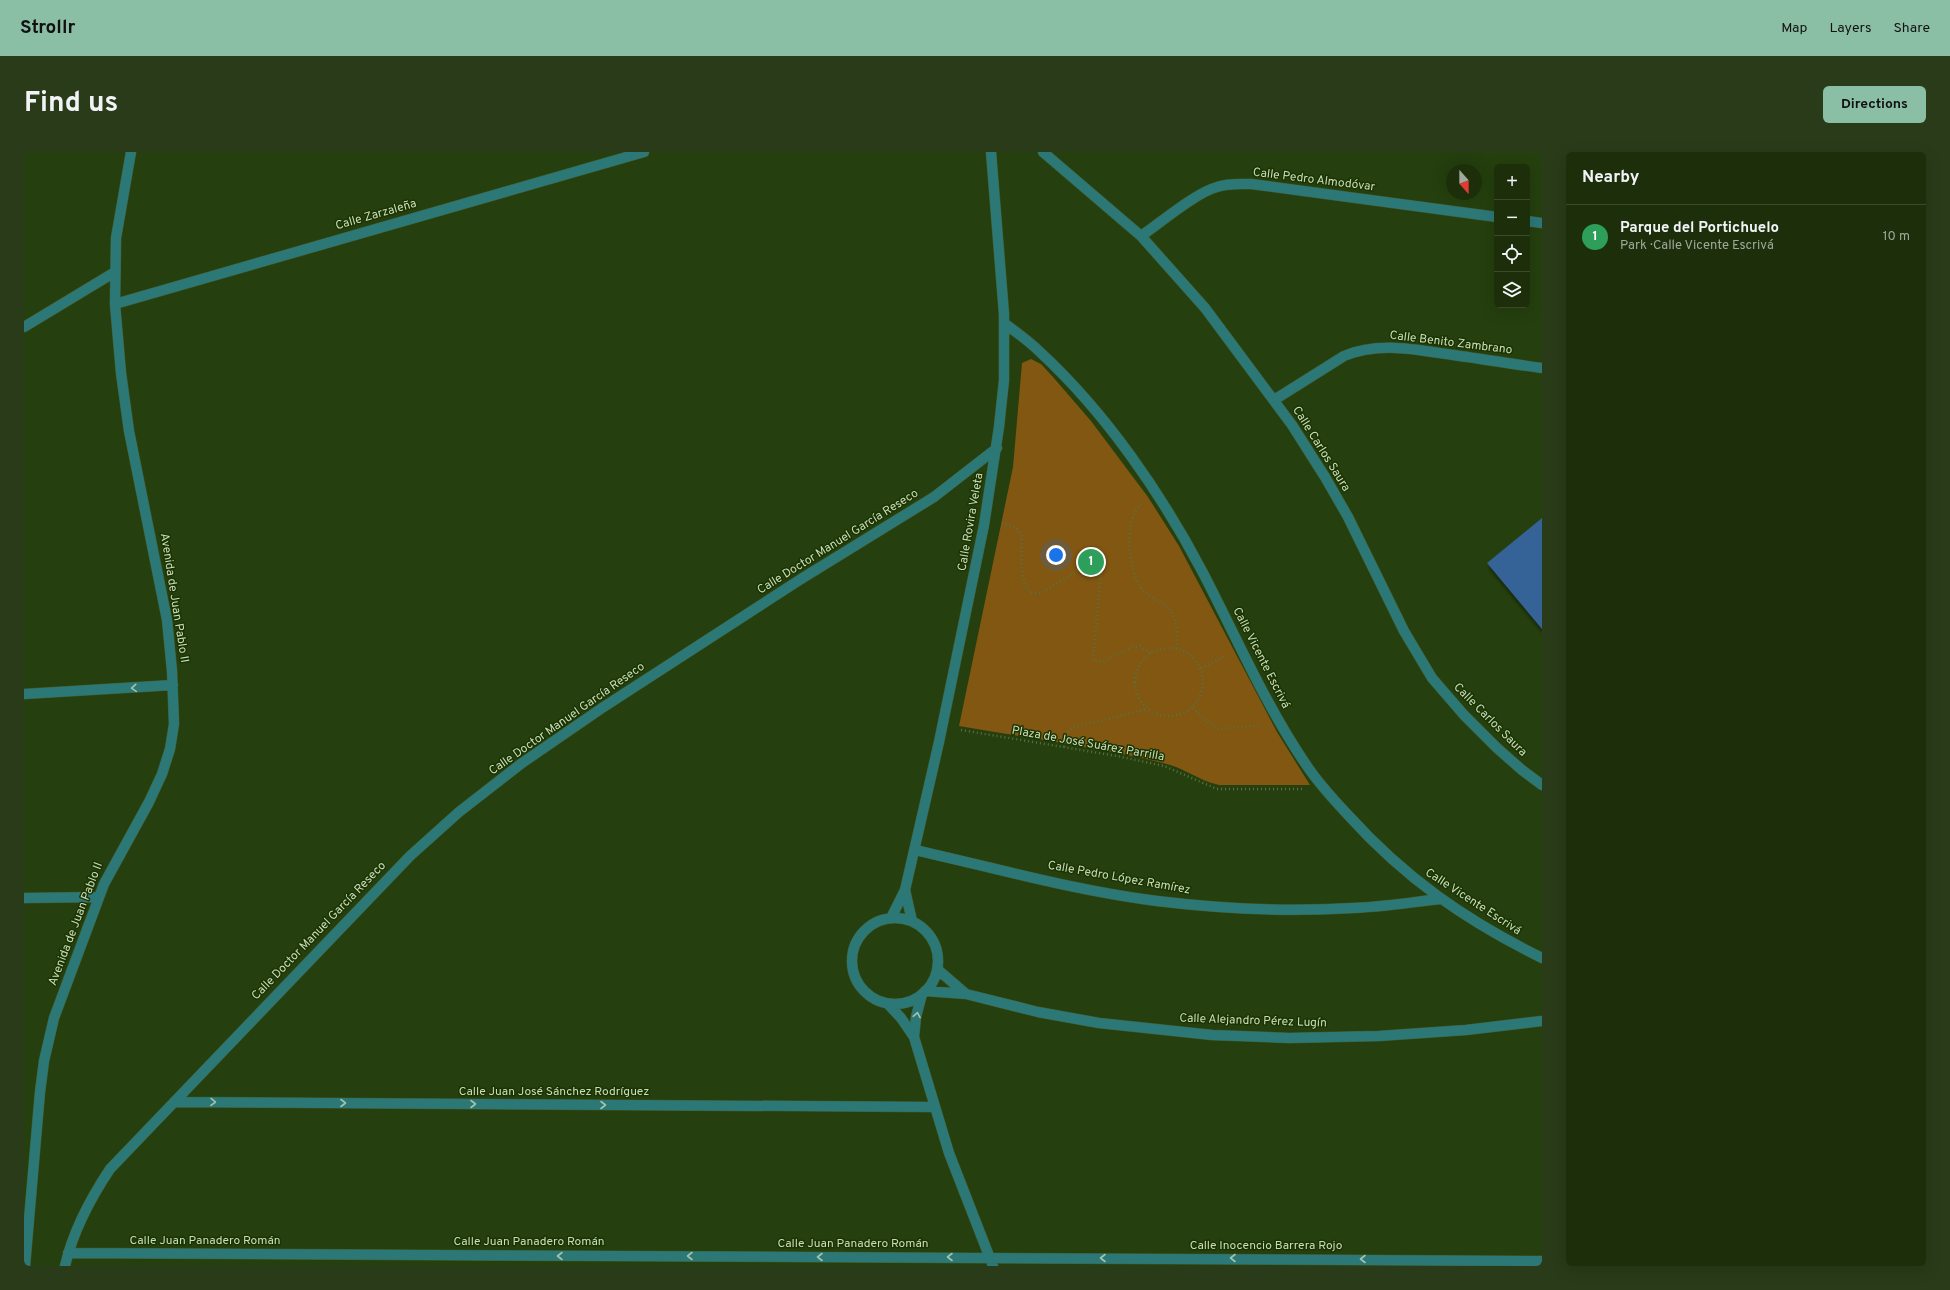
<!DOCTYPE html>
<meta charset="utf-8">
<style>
:root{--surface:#1c2f0a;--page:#293b18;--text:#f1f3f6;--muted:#a0a99c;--line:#3a4a2b;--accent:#8abfa5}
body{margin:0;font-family:Overpass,sans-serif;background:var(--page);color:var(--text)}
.controls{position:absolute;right:12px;top:12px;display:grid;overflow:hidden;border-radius:6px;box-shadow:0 4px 16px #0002}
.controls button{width:36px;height:36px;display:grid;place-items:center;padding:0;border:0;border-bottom:1px solid var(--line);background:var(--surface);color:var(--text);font:20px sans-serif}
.compass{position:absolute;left:1422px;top:12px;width:36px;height:36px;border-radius:50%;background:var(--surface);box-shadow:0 4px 16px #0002;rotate:159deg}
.you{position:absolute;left:1032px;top:403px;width:14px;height:14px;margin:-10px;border:3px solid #fff;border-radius:50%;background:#1a73e8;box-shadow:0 0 0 6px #1a73e833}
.badge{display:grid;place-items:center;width:26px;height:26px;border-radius:50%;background:var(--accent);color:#fff;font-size:13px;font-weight:700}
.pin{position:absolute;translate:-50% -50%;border:2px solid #fff;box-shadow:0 1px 4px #0006}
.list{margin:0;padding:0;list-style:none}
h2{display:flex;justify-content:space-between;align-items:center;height:52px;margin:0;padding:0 16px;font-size:17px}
h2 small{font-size:13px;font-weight:400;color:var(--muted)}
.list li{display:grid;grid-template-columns:26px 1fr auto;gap:12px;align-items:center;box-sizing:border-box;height:64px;padding:0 16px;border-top:1px solid var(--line)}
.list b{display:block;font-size:15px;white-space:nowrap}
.list p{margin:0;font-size:13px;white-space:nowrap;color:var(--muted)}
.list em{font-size:13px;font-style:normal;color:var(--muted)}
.icon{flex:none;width:22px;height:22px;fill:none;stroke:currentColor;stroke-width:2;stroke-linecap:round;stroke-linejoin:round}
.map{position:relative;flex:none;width:1518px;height:1114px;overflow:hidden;border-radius:6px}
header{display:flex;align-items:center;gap:24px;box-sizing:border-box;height:56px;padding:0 20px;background:var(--accent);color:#111}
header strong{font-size:19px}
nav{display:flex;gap:22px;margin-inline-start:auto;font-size:14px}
.intro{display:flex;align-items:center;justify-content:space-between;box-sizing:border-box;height:96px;padding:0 24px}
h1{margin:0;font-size:28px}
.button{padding:10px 18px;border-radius:6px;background:var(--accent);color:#111;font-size:14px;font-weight:700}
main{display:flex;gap:24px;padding:0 24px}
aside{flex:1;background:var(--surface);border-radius:6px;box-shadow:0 4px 16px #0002}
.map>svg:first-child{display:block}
.green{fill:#825712}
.building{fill:#346297;filter:url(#shadow)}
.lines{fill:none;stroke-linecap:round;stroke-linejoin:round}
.minor-casing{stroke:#425b2d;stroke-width:11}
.path{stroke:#597245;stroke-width:2.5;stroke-dasharray:1 3;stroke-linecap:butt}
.minor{stroke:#2c7877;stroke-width:10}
.oneway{stroke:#a1c4aa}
.labels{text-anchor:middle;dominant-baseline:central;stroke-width:3;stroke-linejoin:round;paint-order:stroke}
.street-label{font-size:12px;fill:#c8ddbb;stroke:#1b3402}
</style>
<header>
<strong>Strollr</strong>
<nav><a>Map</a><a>Layers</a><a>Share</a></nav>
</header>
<div class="intro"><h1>Find us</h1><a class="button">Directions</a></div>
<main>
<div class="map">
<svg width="1518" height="1114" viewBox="0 0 1518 1114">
<defs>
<filter id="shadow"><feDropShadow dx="2.5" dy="4.5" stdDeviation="2" flood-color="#0009"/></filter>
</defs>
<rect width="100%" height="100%" fill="#253f0e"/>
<path class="green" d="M1007,207L1017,212L1029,225L1067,269L1124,345L1155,394L1253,580L1286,633H1195C1175,629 1159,615 1139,611C1072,595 1003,586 935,574L989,315L998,211Z"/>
<path class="building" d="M1518,366V477L1463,411Z"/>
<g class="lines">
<defs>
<path id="minor" d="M1019,0L1117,84L1181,156L1268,273L1301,325L1324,365L1380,479L1408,526L1440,563L1473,596L1498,618L1518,633
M1503,69L1518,71
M1117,84C1136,71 1173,40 1193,35C1204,31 1215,32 1227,32L1473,65
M91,152L620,0
M980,171C992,180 1005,189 1016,200C1081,260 1137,341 1178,419C1212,484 1241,553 1283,614C1295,632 1309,647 1324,663C1381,726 1441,768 1518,806
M0,175L91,120
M1250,248L1320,204C1355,189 1393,198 1429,203C1459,207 1488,212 1518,216
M0,542L149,533
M891,698C971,716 1052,739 1133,749C1199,757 1264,760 1329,756C1359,755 1388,750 1417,747
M881,738L888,769
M0,746L75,745
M828 809a43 43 0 1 1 86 0a43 43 0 1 1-86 0Z
M867,766L881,738L915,590L960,373L975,275L980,228V162L967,0
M913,817L942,842
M901,839L942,842L1014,860L1075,871L1188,883L1265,886L1355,884L1442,878L1518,869
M864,852L877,866L890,885L925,1001L969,1114
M890,885L892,865L898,842
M150,950L910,955
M44,1101L1518,1109
M1,1114L16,940L20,909L30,866L80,732L125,650L138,622L146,597L150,572L148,519L143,468L105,279L97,221L91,152L92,86L107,0
M41,1114C49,1079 66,1047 86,1017L386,704L435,660L498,611L578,556L777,427L910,345L973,296"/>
</defs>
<use href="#minor" class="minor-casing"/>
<path class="path" d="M1117,352C1099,368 1104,417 1117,436C1125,447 1141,449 1148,461C1154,471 1153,485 1154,497
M978,371C988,374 995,375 998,385C998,399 992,451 1019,440L1061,414C1068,413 1072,412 1077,418L1069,508L1079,510L1108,495L1116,494L1127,501
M1111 530a34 34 0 1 1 68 0a34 34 0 1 1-68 0Z
M1177,516L1201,504
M1169,556L1181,568L1195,577L1236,573
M937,578L1093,604L1140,614L1193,637H1278
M1040,595L1042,581L1050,575L1123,557"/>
<use href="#minor" class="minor"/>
</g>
<defs><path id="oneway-chevron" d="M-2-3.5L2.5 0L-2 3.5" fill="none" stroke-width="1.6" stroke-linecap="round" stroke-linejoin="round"/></defs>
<g class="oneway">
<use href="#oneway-chevron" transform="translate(110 536) rotate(176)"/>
<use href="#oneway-chevron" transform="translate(893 863) rotate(-79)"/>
<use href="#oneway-chevron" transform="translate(189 950) rotate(1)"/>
<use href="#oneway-chevron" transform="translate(319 951)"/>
<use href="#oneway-chevron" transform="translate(449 952)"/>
<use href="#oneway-chevron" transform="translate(579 953)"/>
<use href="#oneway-chevron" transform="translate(536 1104) rotate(-180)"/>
<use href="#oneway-chevron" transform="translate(666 1104) rotate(-180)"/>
<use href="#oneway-chevron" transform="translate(796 1105) rotate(-180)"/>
<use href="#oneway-chevron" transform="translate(926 1105) rotate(-180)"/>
<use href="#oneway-chevron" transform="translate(1079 1106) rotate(-180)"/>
<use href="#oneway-chevron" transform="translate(1209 1106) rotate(-180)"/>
<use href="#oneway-chevron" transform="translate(1339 1107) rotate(-180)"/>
</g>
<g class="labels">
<g class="street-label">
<text transform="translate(1290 28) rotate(7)">Calle Pedro Almodóvar</text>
<text transform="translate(352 63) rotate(-16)">Calle Zarzaleña</text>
<text transform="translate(1427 191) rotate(7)">Calle Benito Zambrano</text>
<text transform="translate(1297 297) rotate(58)">Calle Carlos Saura</text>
<text transform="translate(947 370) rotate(-80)">Calle Rovira Veleta</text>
<text transform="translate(814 390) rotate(-32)">Calle Doctor Manuel García Reseco</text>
<text transform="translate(150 446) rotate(81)">Avenida de Juan Pablo II</text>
<text transform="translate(1237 506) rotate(63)">Calle Vicente Escrivá</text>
<text transform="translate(543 567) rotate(-35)">Calle Doctor Manuel García Reseco</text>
<text transform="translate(1466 568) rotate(45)">Calle Carlos Saura</text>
<text transform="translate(1064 592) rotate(10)">Plaza de José Suárez Parrilla</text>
<text transform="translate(1095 726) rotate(10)">Calle Pedro López Ramírez</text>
<text transform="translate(1449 750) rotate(33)">Calle Vicente Escrivá</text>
<text transform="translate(52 772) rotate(-69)">Avenida de Juan Pablo II</text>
<text transform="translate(295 779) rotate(-46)">Calle Doctor Manuel García Reseco</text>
<text transform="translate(1229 869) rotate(2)">Calle Alejandro Pérez Lugín</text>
<text x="530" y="940">Calle Juan José Sánchez Rodríguez</text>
<text x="181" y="1089">Calle Juan Panadero Román</text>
<text x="505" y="1090">Calle Juan Panadero Román</text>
<text x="829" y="1092">Calle Juan Panadero Román</text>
<text x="1242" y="1094">Calle Inocencio Barrera Rojo</text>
</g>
</g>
</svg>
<div class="controls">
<button>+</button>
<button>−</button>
<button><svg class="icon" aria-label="locate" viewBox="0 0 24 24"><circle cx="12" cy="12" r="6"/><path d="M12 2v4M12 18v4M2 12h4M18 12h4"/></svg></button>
<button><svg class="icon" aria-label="layers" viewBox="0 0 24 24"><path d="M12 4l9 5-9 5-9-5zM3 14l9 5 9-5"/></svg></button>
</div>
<svg class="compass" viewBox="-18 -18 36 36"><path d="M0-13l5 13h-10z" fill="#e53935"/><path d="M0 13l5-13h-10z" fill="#a0a99c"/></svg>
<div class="you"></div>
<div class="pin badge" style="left:1067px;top:410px;background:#2e9e5b">1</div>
</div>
<aside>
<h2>Nearby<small></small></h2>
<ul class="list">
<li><span class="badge" style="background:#2e9e5b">1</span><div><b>Parque del Portichuelo</b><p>Park · Calle Vicente Escrivá</p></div><em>10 m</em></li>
</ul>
</aside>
</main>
